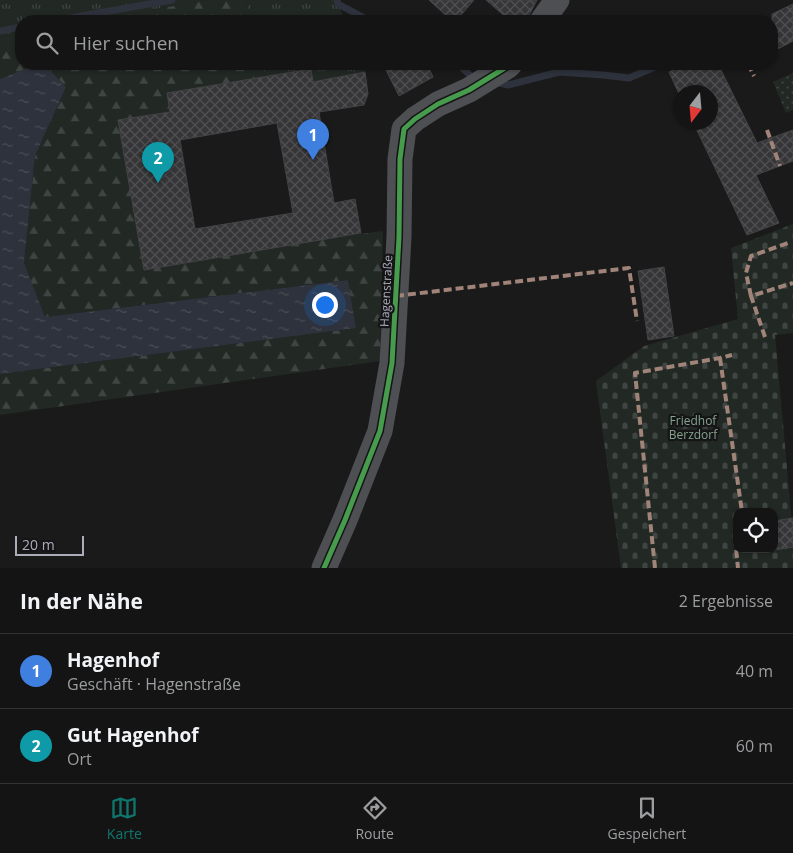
<!DOCTYPE html>
<html lang="de">
<meta charset="utf-8">
<style>
:root{--surface:#141414;--page:#1d1d1d;--text:#f1f3f6;--muted:#9d9ea0;--line:#333334;--accent:#0f766e}
body{margin:0;font-family:"Open Sans",sans-serif;background:var(--page);color:var(--text)}
.controls{position:absolute;right:15px;bottom:15px;display:grid;overflow:hidden;border-radius:10px;box-shadow:0 1px 4px #0004}
.controls button{width:45px;height:45px;display:grid;place-items:center;padding:0;border:0;border-bottom:1px solid var(--line);background:var(--surface);color:var(--text);font:25px sans-serif}
.compass{position:absolute;left:673px;top:85px;width:45px;height:45px;border-radius:50%;background:var(--surface);box-shadow:0 1px 4px #0004;rotate:196deg}
.scale{position:absolute;left:15px;bottom:12px;width:69px;box-sizing:border-box;padding-left:5px;border:2px solid #acadba;border-top:0;font-size:14px;line-height:18px;white-space:nowrap;color:#acadba;-webkit-text-stroke:4px #151416;paint-order:stroke}
.you{position:absolute;left:324px;top:304px;width:18px;height:18px;margin:-12px;border:4px solid #fff;border-radius:50%;background:#1a73e8;box-shadow:0 0 0 8px #1a73e833}
.badge{display:grid;place-items:center;width:32px;height:32px;border-radius:50%;background:var(--accent);color:#fff;font-size:16px;font-weight:700}
.pin{position:absolute;translate:-50% -41px;filter:drop-shadow(0 1px 2px #0008)}
.pin::after{content:'';position:absolute;top:26px;width:18px;height:15px;background:inherit;clip-path:polygon(0 0,100% 0,50% 100%)}
.list{margin:0;padding:0;list-style:none}
h2{display:flex;justify-content:space-between;align-items:center;height:65px;margin:0;padding:0 20px;font-size:21px}
h2 small{font-size:16px;font-weight:400;color:var(--muted)}
.list li{display:grid;grid-template-columns:32px 1fr auto;gap:15px;align-items:center;box-sizing:border-box;height:75px;padding:0 20px;border-top:1px solid var(--line)}
.list b{display:block;font-size:19px;white-space:nowrap}
.list p{margin:0;font-size:16px;white-space:nowrap;color:var(--muted)}
.list em{font-size:16px;font-style:normal;color:var(--muted)}
.icon{flex:none;width:28px;height:28px;fill:none;stroke:currentColor;stroke-width:2;stroke-linecap:round;stroke-linejoin:round}
.map{position:relative;flex:none;width:793px;height:568px;overflow:hidden}
.search{position:absolute;background:var(--surface);box-shadow:0 1px 4px #0004;left:15px;right:15px;top:15px;height:55px;display:flex;align-items:center;gap:12px;box-sizing:border-box;padding:0 18px;border-radius:20px;color:var(--muted);font-size:19px}
.sheet{height:215px;background:var(--surface)}
nav{display:flex;justify-content:space-around;align-items:center;box-sizing:border-box;height:70px;border-top:1px solid var(--line);background:var(--surface);font-size:14px;color:var(--muted)}
nav a{display:grid;justify-items:center;gap:2px}
nav .on{color:var(--accent)}
.map>svg:first-child{display:block}
.grass{fill:url(#grass-tufts)}
.forest{fill:url(#forest-firs)}
.cemetery{fill:url(#cemetery-stones);fill-rule:evenodd}
.park{fill:url(#park-dots)}
.water{fill:url(#water-ripples)}
.lines{fill:none;stroke-linecap:round;stroke-linejoin:round}
.stream{stroke:#2e323c;stroke-width:7}
.building{fill:url(#building-cross-hatch);stroke:#434346;fill-rule:evenodd}
.minor{stroke:#4e4f53;stroke-width:25}
.quiet{stroke:#a18479;stroke-width:4;stroke-dasharray:8 4;stroke-linecap:butt}
.cycleway-casing{stroke:#151416;stroke-width:8}
.cycleway{stroke:#469c4c;stroke-width:5}
.labels{text-anchor:middle;dominant-baseline:central;stroke-width:4.5;stroke-linejoin:round;paint-order:stroke}
.street-label{font-size:12px;fill:#acadba;stroke:#151416}
.park-label{font-size:12px;fill:#85a48e;stroke:#151416}
</style>
<div class="map">
<svg width="793" height="568" viewBox="0 0 793 568">
<defs>
<pattern id="grass-tufts" width="24" height="20" patternUnits="userSpaceOnUse" patternTransform="scale(1.25)"><rect width="24" height="20" fill="#222924"/><path d="M3 7l-1-3M5 7V3M7 7l1-3M15 17l-1-3M17 17v-4M19 17l1-3" fill="none" stroke="#3f4542"/></pattern>
<pattern id="forest-firs" width="22" height="20" patternUnits="userSpaceOnUse" patternTransform="scale(1.25)"><rect width="22" height="20" fill="#222924"/><path d="M5 1l3.5 6h-7zM16 11l3.5 6h-7z" fill="#3f4542"/></pattern>
<pattern id="cemetery-stones" width="16" height="16" patternUnits="userSpaceOnUse" patternTransform="scale(1.25)"><rect width="16" height="16" fill="#222924"/><path d="M2 7V4a2 2 0 0 1 4 0v3zM10 15v-3a2 2 0 0 1 4 0v3z" fill="#3f4542"/></pattern>
<pattern id="park-dots" width="8" height="8" patternUnits="userSpaceOnUse" patternTransform="scale(1.25)"><rect width="8" height="8" fill="#222924"/><path d="M2 2h.1M6 6h.1" fill="none" stroke="#3f4542" stroke-width="1.8" stroke-linecap="round"/></pattern>
<pattern id="water-ripples" width="26" height="14" patternUnits="userSpaceOnUse" patternTransform="scale(1.25)"><rect width="26" height="14" fill="#2e323c"/><path d="M2 4q2-2 4 0t4 0M15 11q2-2 4 0t4 0" fill="none" stroke="#4a4d56"/></pattern>
<pattern id="building-cross-hatch" width="8" height="8" patternUnits="userSpaceOnUse" patternTransform="scale(1.25)"><rect width="8" height="8" fill="#363638"/><path d="M0 0l8 8M0 8l8-8" fill="none" stroke="#505053"/></pattern>
</defs>
<rect width="100%" height="100%" fill="#1a1a1a"/>
<path class="grass" d="M0,0H208L88,21H21V33L0,37Z
M246,0H337L345,21H251Z
M262,64H362L365,72L313,82L311,69L265,77Z"/>
<path class="forest" d="M208,0H246L251,21H88Z
M21,33V64H38L0,79V37Z
M44,64H262L265,77L167,93L170,112L118,120L144,270L330,238L383,231L380,361L0,415V374L356,328L348,280L45,317L24,264L35,156L66,87Z"/>
<path class="cemetery" d="M793,224V333L775,335L793,535V568H621L596,381L644,346L738,319L731,248ZM737,512H774V549H737Z"/>
<path class="park" d="M793,73V110L786,113L773,82Z"/>
<path class="water" d="M38,64H44L66,87L35,156L24,263L45,317L348,280L356,328L0,374V79Z"/>
<g class="lines">
<path class="stream" d="M337,0L338,4L370,21
M53,21L172,0
M0,31L21,27
M458,64L472,77L478,78
M496,82L508,85L559,72L603,75L629,78L662,64"/>
</g>
<path class="building" d="M429,0H474L456,21H452Z
M486,0H537L526,21H510Z
M793,4V41L772,52V14Z
M383,64H427L433,77L399,96Z
M687,64H718L757,143L793,130V161L756,175L779,223L747,235L693,122H710V92H680V96L669,72Z
M311,69L313,82L365,72L368,94L364,105L319,112L334,203L355,199L361,233L144,270L118,120L170,112L167,93ZM277,123L293,213L195,229L180,140Z
M664,267L674,336L648,340L638,271Z
M793,518V547L774,550V521Z"/>
<g class="lines">
<path class="minor" d="M542,21L557,0
M324,568L345,520L380,431L392,363L399,237L400,159L404,129L415,119L438,104L469,90L508,66L510,64"/>
<path class="quiet" d="M748,64L754,76
M767,130L780,166
M396,296L629,268L637,321
M751,296L746,273L751,256L791,242
M765,337L751,296L793,283
M720,358L742,512
M735,538L738,568
M655,568L635,373L720,358L732,355"/>
<defs>
<path id="cycleway" d="M324,568L345,520L380,431L392,363L399,237L400,159L404,129L415,119L438,104L469,90L508,66L510,64"/>
</defs>
<use href="#cycleway" class="cycleway-casing"/>
<use href="#cycleway" class="cycleway"/>
</g>
<g class="labels">
<g class="street-label">
<text transform="translate(386 291) rotate(-87)">Hagenstraße</text>
</g>
<g class="park-label">
<text x="693" y="420">Friedhof<tspan x="693" dy="14">Berzdorf</tspan></text>
</g>
</g>
</svg>
<div class="controls">
<button><svg class="icon" aria-label="locate" viewBox="0 0 24 24"><circle cx="12" cy="12" r="6"/><path d="M12 2v4M12 18v4M2 12h4M18 12h4"/></svg></button>
</div>
<svg class="compass" viewBox="-18 -18 36 36"><path d="M0-13l5 13h-10z" fill="#e53935"/><path d="M0 13l5-13h-10z" fill="#9d9ea0"/></svg>
<div class="scale">20 m</div>
<div class="you"></div>
<div class="pin badge" style="left:313px;top:160px;background:#3f7fe0">1</div>
<div class="pin badge" style="left:158px;top:183px;background:#0f9aa8">2</div>
<div class="search"><svg class="icon" aria-label="search" viewBox="0 0 24 24"><circle cx="10" cy="10" r="6"/><path d="M15 15l6 6"/></svg>Hier suchen</div>
</div>
<section class="sheet">
<h2>In der Nähe<small>2 Ergebnisse</small></h2>
<ul class="list">
<li><span class="badge" style="background:#3f7fe0">1</span><div><b>Hagenhof</b><p>Geschäft · Hagenstraße</p></div><em>40 m</em></li>
<li><span class="badge" style="background:#0f9aa8">2</span><div><b>Gut Hagenhof</b><p>Ort</p></div><em>60 m</em></li>
</ul>
</section>
<nav>
<a class="on"><svg class="icon" aria-label="map" viewBox="0 0 24 24"><path d="M3 6l6-2 6 2 6-2v14l-6 2-6-2-6 2zM9 4v14M15 6v14"/></svg>Karte</a>
<a><svg class="icon" aria-label="directions" viewBox="0 0 24 24"><path d="M12 3l9 9-9 9-9-9zM9 14v-3h6M13 9l2 2-2 2"/></svg>Route</a>
<a><svg class="icon" aria-label="saved" viewBox="0 0 24 24"><path d="M7 4h10v16l-5-4-5 4z"/></svg>Gespeichert</a>
</nav>
